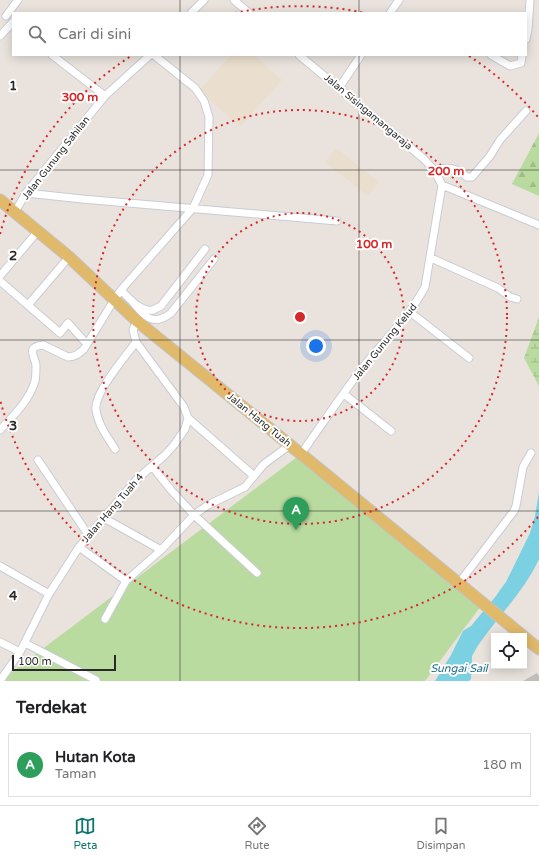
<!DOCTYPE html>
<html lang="id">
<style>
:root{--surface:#fff;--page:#f6f6f6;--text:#202124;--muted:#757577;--line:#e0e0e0;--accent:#0f766e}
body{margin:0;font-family:"Varela Round",sans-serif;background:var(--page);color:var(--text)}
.controls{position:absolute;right:12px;bottom:12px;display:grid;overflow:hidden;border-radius:0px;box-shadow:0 2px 10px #0003}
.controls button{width:36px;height:36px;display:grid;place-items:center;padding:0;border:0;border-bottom:1px solid var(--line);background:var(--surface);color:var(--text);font:20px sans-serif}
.scale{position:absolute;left:12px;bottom:10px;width:104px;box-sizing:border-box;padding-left:4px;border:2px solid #292929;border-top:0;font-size:11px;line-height:14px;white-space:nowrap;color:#292929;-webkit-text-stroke:3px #fff;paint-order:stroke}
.you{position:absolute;left:316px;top:346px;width:14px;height:14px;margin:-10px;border:3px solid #fff;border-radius:50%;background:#1a73e8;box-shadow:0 0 0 6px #1a73e833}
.badge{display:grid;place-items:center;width:26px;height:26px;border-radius:50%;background:var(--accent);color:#fff;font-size:13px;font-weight:700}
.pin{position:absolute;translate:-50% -33px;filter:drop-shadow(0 1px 2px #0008)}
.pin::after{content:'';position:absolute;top:21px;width:14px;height:12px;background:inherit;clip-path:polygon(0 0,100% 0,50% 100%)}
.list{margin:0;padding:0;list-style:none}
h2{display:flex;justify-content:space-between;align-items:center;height:52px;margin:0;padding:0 16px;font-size:17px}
h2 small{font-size:13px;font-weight:400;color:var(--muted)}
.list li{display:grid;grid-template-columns:26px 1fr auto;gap:12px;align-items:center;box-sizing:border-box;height:64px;margin:0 8px 8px;padding:0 8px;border:1px solid var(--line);border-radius:0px}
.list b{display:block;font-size:15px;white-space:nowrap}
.list p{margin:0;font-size:13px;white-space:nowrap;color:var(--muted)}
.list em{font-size:13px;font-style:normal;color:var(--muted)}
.icon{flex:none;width:22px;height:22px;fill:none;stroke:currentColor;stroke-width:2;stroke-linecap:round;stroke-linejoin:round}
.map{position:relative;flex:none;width:539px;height:681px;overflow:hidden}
.search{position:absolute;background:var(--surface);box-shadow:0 2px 10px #0003;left:12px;right:12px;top:12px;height:44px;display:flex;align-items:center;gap:10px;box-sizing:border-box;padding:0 14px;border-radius:0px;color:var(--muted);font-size:15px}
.sheet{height:124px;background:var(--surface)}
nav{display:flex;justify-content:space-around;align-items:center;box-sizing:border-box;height:56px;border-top:1px solid var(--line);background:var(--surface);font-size:11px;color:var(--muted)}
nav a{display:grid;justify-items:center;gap:2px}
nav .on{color:var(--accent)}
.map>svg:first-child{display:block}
.education{fill:#eadece}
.forest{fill:url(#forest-firs)}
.wetland{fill:url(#wetland-marsh)}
.park{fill:#b9db9f}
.water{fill:#7bd0e1}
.building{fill:#c2bdb9;filter:url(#shadow)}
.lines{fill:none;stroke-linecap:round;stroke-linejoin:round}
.minor-casing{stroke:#c8ccd5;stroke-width:9}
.primary-casing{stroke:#c3c3c3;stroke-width:13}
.minor{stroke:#fff;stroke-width:7}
.primary{stroke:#e1b96b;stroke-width:11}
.grid{fill:none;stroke:#292929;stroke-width:1;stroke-opacity:0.55}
.ring{fill:none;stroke:#d62828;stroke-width:2;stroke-dasharray:2 4}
.labels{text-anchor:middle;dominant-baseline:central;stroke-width:4;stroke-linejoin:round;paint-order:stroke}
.street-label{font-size:10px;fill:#292929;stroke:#fff}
.water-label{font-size:11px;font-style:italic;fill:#1c6f8b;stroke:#fff}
.grid-label{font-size:13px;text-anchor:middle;font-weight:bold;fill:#292929;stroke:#fff;stroke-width:4;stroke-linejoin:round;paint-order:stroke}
.centre{fill:#d62828;stroke:#fff;stroke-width:2}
.ring-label{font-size:12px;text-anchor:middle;font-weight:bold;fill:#d62828;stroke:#fff;stroke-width:4;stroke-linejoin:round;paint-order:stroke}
</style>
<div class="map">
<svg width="539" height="681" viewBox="0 0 539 681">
<defs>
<pattern id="forest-firs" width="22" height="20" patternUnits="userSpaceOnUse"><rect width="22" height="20" fill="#b9db9f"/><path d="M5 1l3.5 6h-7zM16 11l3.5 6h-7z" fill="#9fbc89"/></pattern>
<pattern id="wetland-marsh" width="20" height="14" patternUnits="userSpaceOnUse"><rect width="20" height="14" fill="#b9db9f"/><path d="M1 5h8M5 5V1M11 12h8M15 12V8" fill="none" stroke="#9fbc89"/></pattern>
<filter id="shadow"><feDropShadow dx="2" dy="3.5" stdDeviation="0" flood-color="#0004"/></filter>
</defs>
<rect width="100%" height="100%" fill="#eae3dd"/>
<path class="education" d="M231,55H254L282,80L240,127L199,91Z
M336,148L379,182L368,196L325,162Z"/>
<path class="forest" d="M539,133V196L512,184Z"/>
<path class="wetland" d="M539,317V386L524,358Z"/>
<path class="park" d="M301,454L481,606L425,681H0Z"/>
<path class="water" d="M539,492V559C524,592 497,617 477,647L472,656L471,679L469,681H435L451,655L463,631L471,626L496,596L500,590L506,582L530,533L535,516Z"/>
<path class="building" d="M537,673L539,676V681H523Z"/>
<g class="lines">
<defs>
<path id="minor" d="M234,0L249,13
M191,13L204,0
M390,13L399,0
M6,16L18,0
M0,36L13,22
M526,39L528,29L530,0
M52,55L105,96
M299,55L424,159L434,170L442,185L425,287C410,315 388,337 367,362C344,391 323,423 301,454
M491,55L510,66L521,63L522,55
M339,88L361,55
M434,170C449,167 455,167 467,177H472L490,156L500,140L526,111
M442,185L539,225
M26,193L82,199L337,221
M15,212L26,193L105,96L150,55
M431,258L498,288L510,297L517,299
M0,276L38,231
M0,281L60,333L68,323L87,344
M121,290C129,298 140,312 153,310C155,309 159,307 161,306L205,249
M131,300C143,315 152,328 171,313L214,259
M28,305L69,257
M410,312L469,358
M344,394L391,431
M188,418L254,476L264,464L290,445
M0,430C14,415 29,401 35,381C36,376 36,370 36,365C34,355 26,347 43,345L68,357C75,357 78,354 84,349L114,300L121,290L193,208L208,175L209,117L204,101L195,88L154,55
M115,449C107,437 98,424 96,410C93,394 126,356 136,342
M38,460L89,536
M152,466L171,490L194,515L257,573
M104,518L161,550
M79,547L126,581
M0,566L49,594
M459,583L514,511L516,506L523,467L531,453
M105,619L126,581L161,550L194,515L208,505L245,487L254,476
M0,642L20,652
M25,643L96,680
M0,681L20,652L49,594L79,547L137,479L165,455L174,445L185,429L188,418L184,407L136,342L133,330L137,321"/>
<path id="primary" d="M0,200L69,257L137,321L301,454L523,636
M524,637L539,649"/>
</defs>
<use href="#minor" class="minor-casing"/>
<use href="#primary" class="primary-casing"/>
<use href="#minor" class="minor"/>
<use href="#primary" class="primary"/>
</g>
<path class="grid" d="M180,0V13M359,0V13M180,55V681M359,55V681M0,170H539M0,340H539M0,511H539"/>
<g class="ring">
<circle cx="300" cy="317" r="104"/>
<circle cx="300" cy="317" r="207"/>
<path d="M538 517A311 311 0 0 1 0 400M0 234A311 311 0 0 1 131 56M235 13A311 311 0 0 1 365 13M469 56A311 311 0 0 1 538 117"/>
</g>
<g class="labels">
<g class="street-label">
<text transform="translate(368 112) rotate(40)">Jalan Sisingamangaraja</text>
<text transform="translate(56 158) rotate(-52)">Jalan Gunung Sahilan</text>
<text transform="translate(385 342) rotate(-51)">Jalan Gunung Kelud</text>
<text transform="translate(259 420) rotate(39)">Jalan Hang Tuah</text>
<text transform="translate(113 508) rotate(-49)">Jalan Hang Tuah 4</text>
</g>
<g class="water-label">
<text x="459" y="668">Sungai Sail</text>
</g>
</g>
<g class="grid-label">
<text x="13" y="90">1</text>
<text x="13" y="260">2</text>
<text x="13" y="430">3</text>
<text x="13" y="600">4</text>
</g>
<circle cx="300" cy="317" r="6" class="centre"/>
<g class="ring-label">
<text x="80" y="101">300 m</text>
<text x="446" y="175">200 m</text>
<text x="374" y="248">100 m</text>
</g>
</svg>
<div class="controls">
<button><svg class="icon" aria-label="locate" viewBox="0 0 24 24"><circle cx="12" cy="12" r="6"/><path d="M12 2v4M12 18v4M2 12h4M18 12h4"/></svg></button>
</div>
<div class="scale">100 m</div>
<div class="you"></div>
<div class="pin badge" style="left:296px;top:530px;background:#2e9e5b">A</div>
<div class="search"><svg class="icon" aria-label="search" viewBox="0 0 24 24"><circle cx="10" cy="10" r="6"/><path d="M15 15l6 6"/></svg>Cari di sini</div>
</div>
<section class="sheet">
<h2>Terdekat<small></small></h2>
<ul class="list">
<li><span class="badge" style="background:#2e9e5b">A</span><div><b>Hutan Kota</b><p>Taman</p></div><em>180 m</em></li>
</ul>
</section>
<nav>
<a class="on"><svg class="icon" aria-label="map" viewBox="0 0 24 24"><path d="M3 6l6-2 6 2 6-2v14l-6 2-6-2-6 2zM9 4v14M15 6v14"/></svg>Peta</a>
<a><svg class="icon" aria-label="directions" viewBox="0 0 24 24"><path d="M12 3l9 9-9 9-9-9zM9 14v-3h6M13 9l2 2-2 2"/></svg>Rute</a>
<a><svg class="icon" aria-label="saved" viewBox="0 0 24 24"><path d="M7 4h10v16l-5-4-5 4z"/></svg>Disimpan</a>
</nav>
